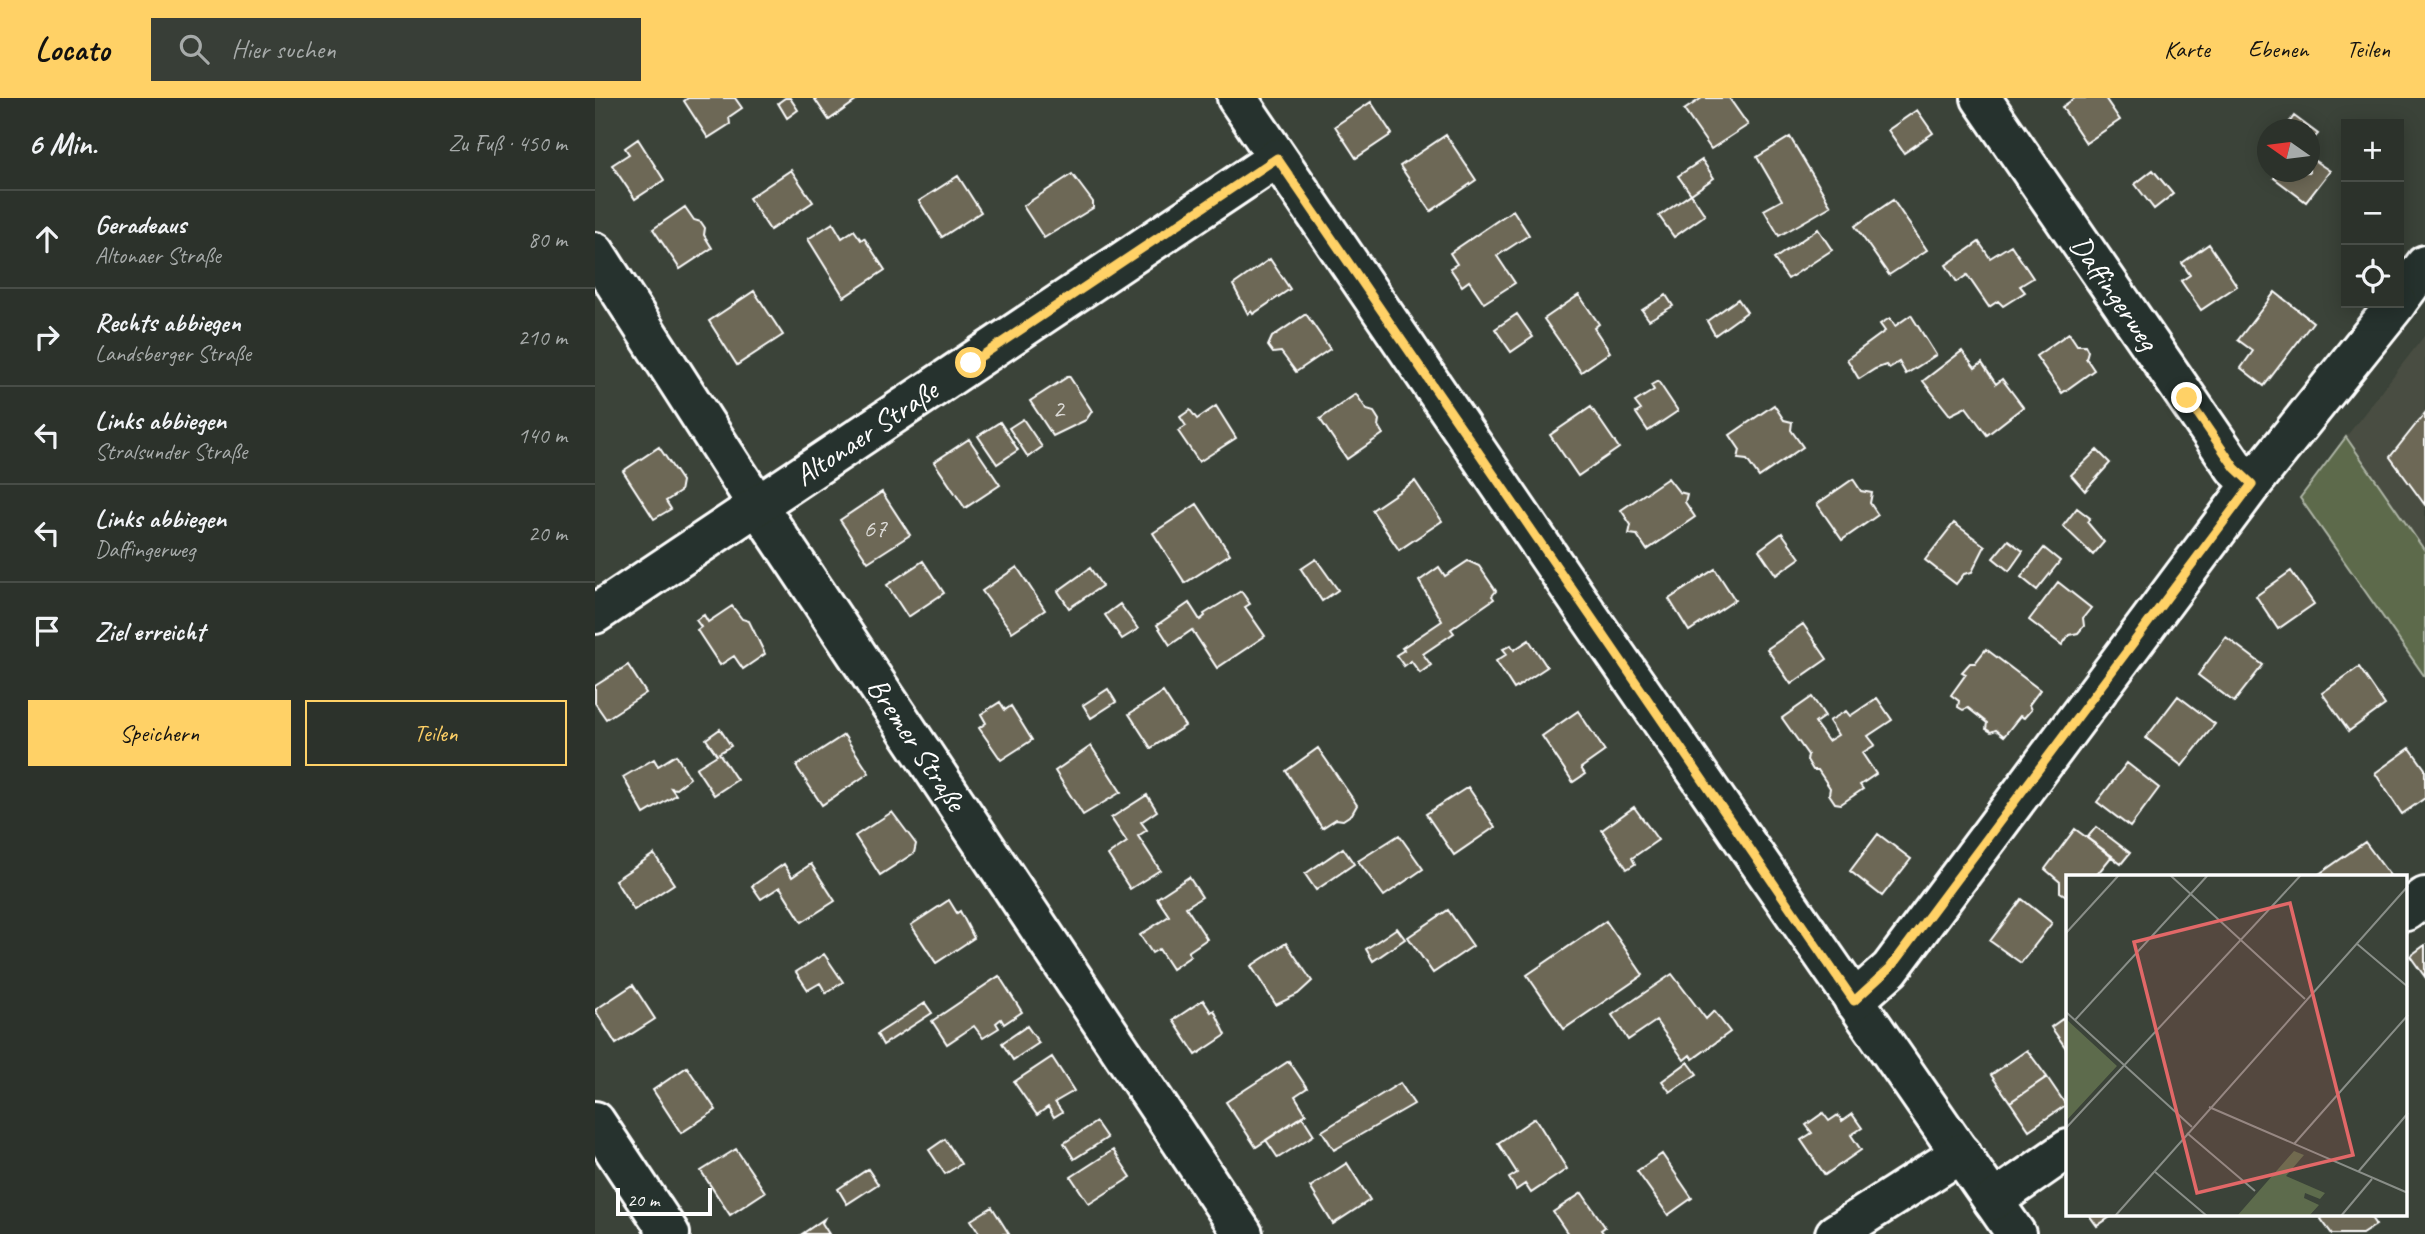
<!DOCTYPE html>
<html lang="de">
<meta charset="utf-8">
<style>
:root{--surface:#2c322b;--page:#383e37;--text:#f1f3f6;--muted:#a6aaa9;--line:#484d47;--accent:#ffd166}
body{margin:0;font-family:Caveat,sans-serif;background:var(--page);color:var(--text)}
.controls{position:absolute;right:21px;top:21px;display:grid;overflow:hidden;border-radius:0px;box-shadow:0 4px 18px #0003}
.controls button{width:63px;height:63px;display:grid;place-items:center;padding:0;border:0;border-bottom:2px solid var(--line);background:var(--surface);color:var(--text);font:35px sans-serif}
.compass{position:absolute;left:1662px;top:21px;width:63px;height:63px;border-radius:50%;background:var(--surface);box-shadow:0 4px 18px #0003;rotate:284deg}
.scale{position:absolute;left:21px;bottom:18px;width:96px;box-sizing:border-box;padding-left:7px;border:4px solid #fff;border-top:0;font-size:19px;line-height:24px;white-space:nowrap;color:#fff;-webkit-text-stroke:5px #26332d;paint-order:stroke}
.stop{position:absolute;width:21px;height:21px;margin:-16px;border:5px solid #ffd166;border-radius:50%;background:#fff}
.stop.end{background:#ffd166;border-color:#fff;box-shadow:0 2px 7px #0008}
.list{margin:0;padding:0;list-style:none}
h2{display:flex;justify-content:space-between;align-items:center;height:91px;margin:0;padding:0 28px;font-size:30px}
h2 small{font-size:23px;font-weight:400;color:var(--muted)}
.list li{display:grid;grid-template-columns:46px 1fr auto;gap:21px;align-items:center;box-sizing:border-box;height:98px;padding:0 28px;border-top:2px solid var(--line)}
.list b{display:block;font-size:26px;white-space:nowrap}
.list p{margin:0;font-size:23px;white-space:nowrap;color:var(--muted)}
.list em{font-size:23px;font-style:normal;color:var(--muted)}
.actions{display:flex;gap:14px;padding:21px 28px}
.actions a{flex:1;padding:16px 0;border:2px solid var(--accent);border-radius:0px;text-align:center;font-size:24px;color:var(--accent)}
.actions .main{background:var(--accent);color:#111}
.icon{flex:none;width:38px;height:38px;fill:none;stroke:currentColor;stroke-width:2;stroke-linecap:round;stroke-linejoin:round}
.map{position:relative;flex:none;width:1830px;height:1136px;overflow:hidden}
header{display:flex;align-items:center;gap:42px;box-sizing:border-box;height:98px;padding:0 35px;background:var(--accent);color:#111}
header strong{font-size:33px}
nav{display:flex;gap:38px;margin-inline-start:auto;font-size:24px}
.search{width:490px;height:63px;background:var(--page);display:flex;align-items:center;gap:18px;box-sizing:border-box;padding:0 24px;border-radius:0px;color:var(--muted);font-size:26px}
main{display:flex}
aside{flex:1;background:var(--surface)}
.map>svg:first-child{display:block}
.built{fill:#4a4e42}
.green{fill:#5d6b4c;stroke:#aeb5a6;stroke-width:2}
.building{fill:#6d6856;stroke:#fff;stroke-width:2}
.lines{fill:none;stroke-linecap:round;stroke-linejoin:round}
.minor-casing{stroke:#fff;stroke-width:44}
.minor{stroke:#26332d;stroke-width:38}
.route{stroke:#ffd166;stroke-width:9}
.labels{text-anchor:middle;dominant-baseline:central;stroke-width:5;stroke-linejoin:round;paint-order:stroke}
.number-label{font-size:26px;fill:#dad9d5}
.street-label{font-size:30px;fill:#fff;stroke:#26332d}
.inset-road{fill:none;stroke:#898e88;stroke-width:2}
.view{fill:#e26868;fill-opacity:0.15;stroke:#e26868;stroke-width:3.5}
.inset-edge{fill:none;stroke:#fff;stroke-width:3.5}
</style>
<header>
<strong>Locato</strong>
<div class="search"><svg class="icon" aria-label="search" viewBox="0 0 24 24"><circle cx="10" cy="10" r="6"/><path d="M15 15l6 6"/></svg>Hier suchen</div>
<nav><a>Karte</a><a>Ebenen</a><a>Teilen</a></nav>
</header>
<main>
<aside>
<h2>6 Min.<small>Zu Fuß · 450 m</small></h2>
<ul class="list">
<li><svg class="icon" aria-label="ahead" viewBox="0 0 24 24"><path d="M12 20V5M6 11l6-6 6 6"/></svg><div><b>Geradeaus</b><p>Altonaer Straße</p></div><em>80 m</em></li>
<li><svg class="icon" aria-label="right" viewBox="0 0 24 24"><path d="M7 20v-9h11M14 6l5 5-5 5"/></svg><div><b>Rechts abbiegen</b><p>Landsberger Straße</p></div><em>210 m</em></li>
<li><svg class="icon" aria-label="left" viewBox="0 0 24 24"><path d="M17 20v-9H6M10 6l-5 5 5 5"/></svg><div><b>Links abbiegen</b><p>Stralsunder Straße</p></div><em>140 m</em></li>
<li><svg class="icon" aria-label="left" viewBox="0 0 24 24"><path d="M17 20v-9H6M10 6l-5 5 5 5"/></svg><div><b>Links abbiegen</b><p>Daffingerweg</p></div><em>20 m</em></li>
<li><svg class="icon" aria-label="arrive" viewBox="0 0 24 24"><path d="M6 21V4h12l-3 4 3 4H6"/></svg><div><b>Ziel erreicht</b></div></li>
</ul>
<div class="actions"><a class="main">Speichern</a><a>Teilen</a></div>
</aside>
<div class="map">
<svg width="1830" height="1136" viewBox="0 0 1830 1136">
<rect width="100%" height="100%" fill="#3b4339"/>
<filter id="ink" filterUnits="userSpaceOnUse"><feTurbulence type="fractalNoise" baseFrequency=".0143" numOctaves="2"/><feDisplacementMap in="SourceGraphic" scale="14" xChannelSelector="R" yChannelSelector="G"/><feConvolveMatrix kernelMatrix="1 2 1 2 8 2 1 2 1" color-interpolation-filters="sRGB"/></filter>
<g filter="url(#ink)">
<path class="built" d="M1830,237V453L1751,339Z"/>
<path class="green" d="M1751,339L1830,453V579L1705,400Z"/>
<path class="building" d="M93,0H140L147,10L134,19L135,26L113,40L89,3Z
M190,0H195L203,12L192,20L183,5Z
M219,0H265L234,22Z
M1107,0H1134L1153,27L1116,51L1089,12Z
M1480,0H1510L1525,22L1491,45L1467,9Z
M776,4L797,36L761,60L740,28Z
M1322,12L1338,35L1309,55L1293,32Z
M1699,18L1723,36L1714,46V32H1689Z
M851,37L881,82L836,113L805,68Z
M1195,39L1236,108L1184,138L1169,112L1187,102L1162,59Z
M43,41L69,82L40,101L17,67L34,56L30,50Z
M1714,59L1735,73L1711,104L1679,80L1684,74H1714Z
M1107,62L1119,80L1096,96L1083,78Z
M196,72L218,104L175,132L154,100Z
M1558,72L1578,96L1559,111L1540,86Z
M477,76L498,104V110L449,140L428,108Z
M363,78L386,114L347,139L324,103Z
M1096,96L1110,117L1079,139L1064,118Z
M1298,102L1332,152L1294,177L1260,128Z
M90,109L99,122L106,124L110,130L109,137L117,150L85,171L58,131Z
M918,112L934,137L902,158L920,185L889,205L874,183L867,188L855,170L862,166L855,155Z
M238,125L247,140L259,132L266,142L269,140L290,172L249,199L213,141Z
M1223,131L1237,152L1193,181L1179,161Z
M1384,144L1395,160L1416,147L1438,180L1425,188L1430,194L1408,208L1403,203L1394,209L1372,177L1362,184L1351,167Z
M1614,146L1642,188L1606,212L1586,183L1595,177L1587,165Z
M675,161L695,191L658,216L656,213L653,216L638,187Z
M159,193L188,237L142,267L114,223Z
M1680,194L1718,224L1669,288L1646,270L1658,253L1643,242Z
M984,197L1004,226L999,230L1015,254L986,274L949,221Z
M1071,197L1078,208L1054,222L1047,212Z
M1143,201L1152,214L1120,237L1112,223Z
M711,216L735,251L701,274L686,254L678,255L673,248L677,239Z
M922,216L938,239L916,254L900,231Z
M1316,217L1341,257L1311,276L1304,264L1294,270L1291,267L1280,271L1264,281L1252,261L1290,233L1285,226L1295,220L1300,228Z
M1474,235L1482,247H1490L1493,253L1491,260L1499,272L1467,295L1441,258Z
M1367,253L1380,270L1387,265L1401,286L1407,281L1428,309L1392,337L1371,309L1355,317L1328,283Z
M474,278L497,313L491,322L458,338L435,303Z
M1063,283L1083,313L1053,333L1041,315L1046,312L1040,304L1059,292L1056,287Z
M761,296L772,312L779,314L784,322L783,328L788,336L752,361L725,321Z
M1179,307L1189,322L1197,324L1196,332L1208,349L1164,379L1152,362L1143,361L1145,352L1135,337Z
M621,308L641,340L604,364L583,333L591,328L585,319L595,312L602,321Z
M996,309L1024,350L983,378L955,337Z
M1830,315V407L1795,359Z
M428,321L447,349L433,359L414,330Z
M405,324L423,352L402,366L383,338Z
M374,341L405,387L370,410L339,364Z
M64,349L87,383L85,394L71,403L76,411L59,421L28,373Z
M1502,352L1515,365L1490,393L1476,377Z
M1073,380L1084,394L1092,396L1090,404L1100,419L1052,452L1042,437L1034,436L1036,427L1026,412Z
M1258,381L1266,393L1277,395L1275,405L1283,417L1247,442L1222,406Z
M820,383L847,423L804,452L777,412Z
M287,394L315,437L273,464L245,422Z
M602,406L635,456L590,485L558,435Z
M1482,410L1495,420L1492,424L1509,444L1498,457L1468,428Z
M1359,425L1390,448L1377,474L1369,476L1361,486L1330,462Z
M1187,435L1205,460L1181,477L1164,452Z
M1413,442L1428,453L1414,473L1398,460Z
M1449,450L1465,463L1442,492L1426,479Z
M721,461L743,492L727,503L706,471Z
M328,463L349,495L313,519L292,487Z
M873,463L884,468L901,493L897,498L899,501L856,531L859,535L828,556L836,567L825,575L816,563L809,568L801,557L809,552L807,550L847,523L824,483L844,469L850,478Z
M422,469L450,512L417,534L387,493Z
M495,470L507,488L474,510L463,493Z
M1120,471L1140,502L1094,533L1074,501Z
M1696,473L1719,506L1683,531L1661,498Z
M1463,484L1496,510L1488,520L1489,528L1483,535L1474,537L1467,547L1434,522Z
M646,493L655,506L650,509L670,538L622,570L597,532L575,547L562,527L594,505L605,522L610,518L609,516Z
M525,506L543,531L527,541L510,517Z
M137,508L147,521L154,523L170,556L148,571L139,558L125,567L102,532L106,529L101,522L109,517L113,524Z
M1208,526L1232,561L1196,586L1172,551Z
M1631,539L1668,567L1639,604L1603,577Z
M934,542L952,569L919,591L901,563L912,556L908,551L916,547L919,552Z
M1391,551L1445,592L1434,607L1436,612L1429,620L1425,618L1409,638L1401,632L1396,634L1391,631L1392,625L1373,610L1368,612L1363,609L1364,603L1356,597L1371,576L1367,574L1375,565H1380Z
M33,567L51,595L11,621L0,605V588Z
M1764,569L1790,607L1754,633L1727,595Z
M513,591L521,604L496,620L488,607Z
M568,594L590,628L556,650L534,616Z
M1583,598L1620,626L1587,668L1551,640Z
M1217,599L1230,618L1220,625L1233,643L1243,637L1234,623L1251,613L1255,618L1282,600L1297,622L1273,638L1280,647L1267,655L1281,676L1265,687L1268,691L1246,706L1240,705L1234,696L1235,690L1223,672H1218L1212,662L1213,657L1187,620Z
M405,604L410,612L416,608L437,642L406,662L384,630L391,625L386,616Z
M983,613L1010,653L986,670L990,676L978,684L947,638Z
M125,631L136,648L124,655L142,682L119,697L101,670L122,657L111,641Z
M249,637L274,675L227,707L201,668Z
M496,648L526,694L488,717L460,673Z
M723,650L762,707L757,716L748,722L741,721L727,730L691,673Z
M1815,650L1830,671V700L1807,716L1780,675Z
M81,657L95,680L81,691L76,690L81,697L49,716L28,679L59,661L63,668Z
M1532,665L1564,690L1535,729L1502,704Z
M873,689L900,729L859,757L831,716Z
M552,697L562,713L546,724L552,732L543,738L565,772L535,791L513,757L532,744L516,720Z
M1039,709L1063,742L1037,760L1040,766L1032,771L1007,732Z
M297,714L321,746L319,755L285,777L260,738Z
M1501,729L1535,755L1526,766L1492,740Z
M1480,731L1517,758L1500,779H1473V799L1465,794V784L1450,771Z
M1283,736L1316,761L1287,798L1255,773Z
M804,737L828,771L789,798L763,763Z
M1770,744L1796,779H1720Z
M748,750L759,766L721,792L710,776Z
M59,756L79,786L39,812L20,782Z
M189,766L197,779L216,766L240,803L207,824L185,789L166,801L157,788Z
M594,779L607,799L591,809L612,841L593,854L596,858L577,871L564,851L557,855L545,837L574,818L562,800Z
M1427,801L1457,825L1426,865L1395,843Z
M354,802L362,815L365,813L379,840L341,865L316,827Z
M853,812L878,848L838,875L813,839Z
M1011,823L1048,877L969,931L932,877Z
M802,830L810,841L778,863L771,851Z
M691,845L717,883L703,896L681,907L656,868Z
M1830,847V879L1815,858Z
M229,856L248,884L231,895L225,885L213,892L201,874Z
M1077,876L1111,921L1119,913L1135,934L1098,961L1095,957L1089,962L1061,923L1033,942L1017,917Z
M404,878L427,914L409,926L406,921L401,925L404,930L388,940L379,928L352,946L337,923Z
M38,887L60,921L21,946L0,912Z
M608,902L616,914L619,912L631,937L601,957L578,922Z
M330,905L337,915L288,947L282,936Z
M1473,917V953L1456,929Z
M432,928L444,945L418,962L407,945Z
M1432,952L1452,979L1415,1004L1396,977Z
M457,959L479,993L460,1004L467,1014L459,1019L453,1009L442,1017L419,984Z
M694,963L712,990L700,998L711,1016L661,1049L631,1004Z
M1093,964L1102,976L1075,994L1067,983Z
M92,969L121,1012L86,1035L58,992Z
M1452,979L1471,1007L1434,1032L1415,1004Z
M805,985L819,1006L739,1052L727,1033Z
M1228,1015L1234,1023L1243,1017L1247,1023L1257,1016L1267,1030L1256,1037L1266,1052L1230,1077L1206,1042L1217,1035L1211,1027Z
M707,1018L719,1037L683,1060L671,1042Z
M940,1020L972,1071L936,1095L930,1086L921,1092L914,1080L922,1075L903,1045Z
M501,1024L512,1040L479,1061L469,1045Z
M350,1041L366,1066L350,1076L334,1052Z
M141,1051L170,1094L135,1117L106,1073Z
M518,1052L536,1079L494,1106L476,1079Z
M1067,1056L1097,1100L1073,1117L1042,1073Z
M752,1065L775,1102L738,1126L715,1089Z
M273,1071L283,1086L252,1106L243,1091Z
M987,1095L1010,1129L1006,1132L1009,1136H973L958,1114Z
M397,1109L414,1136H385L376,1122Z
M1494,1117H1518L1502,1128Z
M1723,1117H1774L1781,1127L1767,1136H1737Z
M229,1121L227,1125L234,1136H207Z"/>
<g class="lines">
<defs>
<g id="minor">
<path d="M642,0L994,518L1421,1136"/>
<path id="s1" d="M1386,0L1640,370L1657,386"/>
<path id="s2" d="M0,154L163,408L648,1136"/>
<path d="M1804,202L1830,167"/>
<path id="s3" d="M0,516L682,60"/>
<path d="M1811,813L1830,799"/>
<path d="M1259,903L1295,871L1657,386L1802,205"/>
<path d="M0,1023L75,1136"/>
<path d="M1398,1103L1473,1051"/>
<path d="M1240,1136L1366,1055"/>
</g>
</defs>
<use href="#minor" class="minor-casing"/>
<use href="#minor" class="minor"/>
</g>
</g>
<g class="lines" filter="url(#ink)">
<path class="route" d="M376,265L682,60L1259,903L1295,870L1657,386L1640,370L1592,300"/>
</g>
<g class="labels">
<g class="number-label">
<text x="463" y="310">2</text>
<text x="280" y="430">67</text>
</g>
<g class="street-label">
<text stroke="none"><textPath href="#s1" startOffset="236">Daffingerweg</textPath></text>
<text stroke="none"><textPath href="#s3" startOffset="326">Altonaer Straße</textPath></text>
<text stroke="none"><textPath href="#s2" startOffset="588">Bremer Straße</textPath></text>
</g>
</g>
<g transform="translate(1471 777)">
<rect width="341" height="341" fill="#3b4339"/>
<path d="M0,144L51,191L0,246ZM228,276L238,280L220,301L259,318L254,324L239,318L238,323L253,330L243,341H171Z" fill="#5d6b4c"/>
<path class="inset-road" d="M104,0L239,124M0,58L53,0M290,68L342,112M0,137L126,252M9,145L142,0M143,232L342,318M0,253L235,0M121,258L189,316M228,269L342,140M88,296L141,341M292,297L342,238M49,341L342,11M275,341L306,304"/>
<path class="view" d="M224,28L287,280L131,318L68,67Z"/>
<rect width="341" height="341" class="inset-edge"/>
</g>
</svg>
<div class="controls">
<button>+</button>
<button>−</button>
<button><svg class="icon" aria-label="locate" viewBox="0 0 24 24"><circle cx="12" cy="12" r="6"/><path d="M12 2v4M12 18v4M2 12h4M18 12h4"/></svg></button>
</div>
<svg class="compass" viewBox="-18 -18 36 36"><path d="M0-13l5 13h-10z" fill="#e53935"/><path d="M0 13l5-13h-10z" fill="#a6aaa9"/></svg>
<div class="scale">20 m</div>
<div class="stop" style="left:376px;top:265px"></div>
<div class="stop end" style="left:1592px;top:300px"></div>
</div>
</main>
